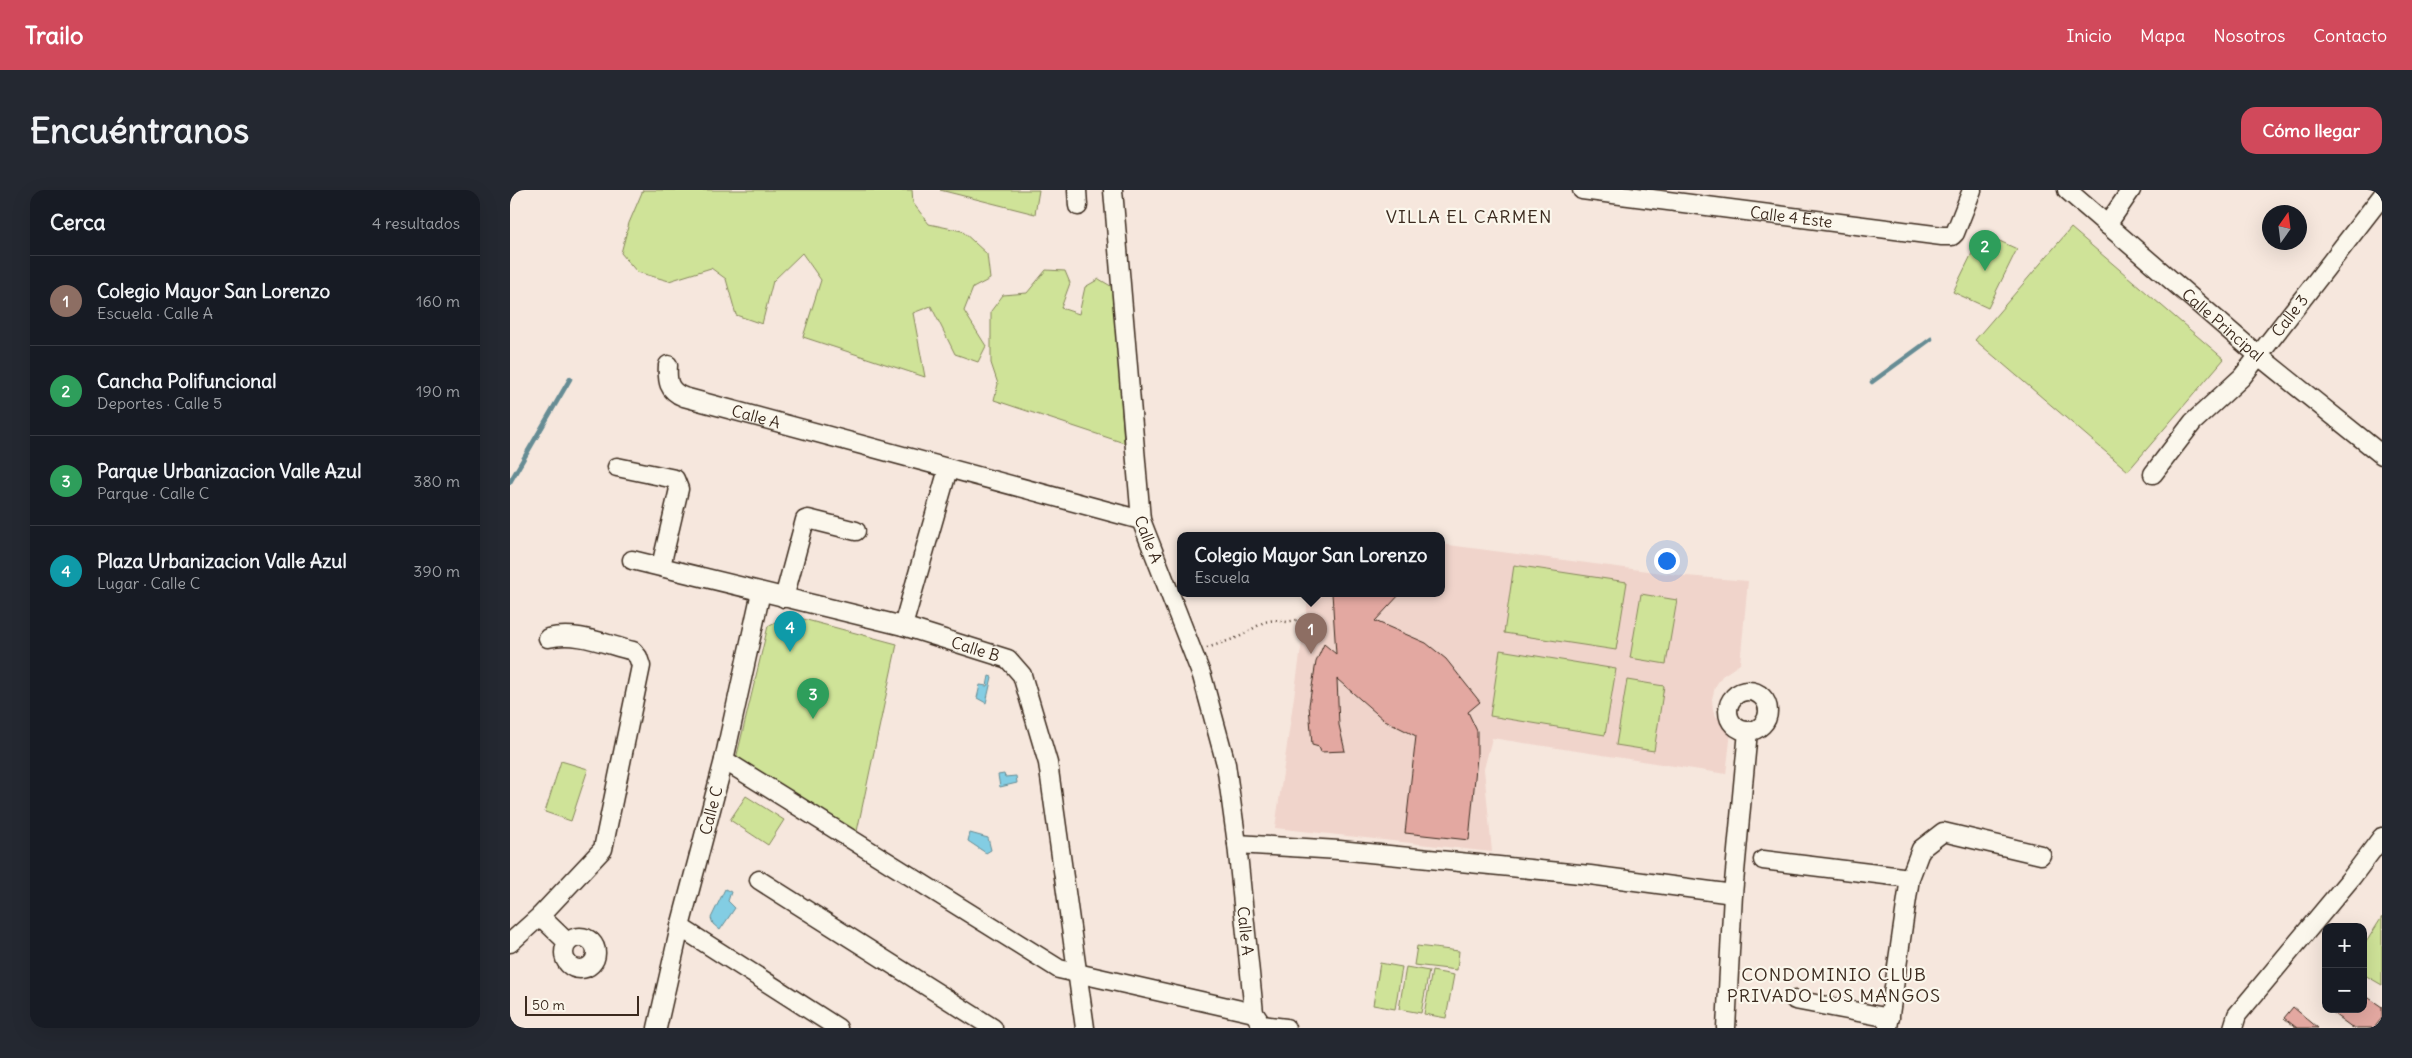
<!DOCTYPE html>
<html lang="es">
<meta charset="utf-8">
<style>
:root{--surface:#171b24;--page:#242831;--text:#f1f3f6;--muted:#9ea1a6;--line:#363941;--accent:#d1495b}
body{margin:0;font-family:Delius,sans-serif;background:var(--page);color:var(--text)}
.controls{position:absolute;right:15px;bottom:15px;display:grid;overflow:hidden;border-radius:10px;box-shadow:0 5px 20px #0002}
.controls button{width:45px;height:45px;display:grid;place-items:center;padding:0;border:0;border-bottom:1px solid var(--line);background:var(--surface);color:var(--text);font:25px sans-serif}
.compass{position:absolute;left:1752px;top:15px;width:45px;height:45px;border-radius:50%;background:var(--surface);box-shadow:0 5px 20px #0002;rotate:14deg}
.scale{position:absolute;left:15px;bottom:12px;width:114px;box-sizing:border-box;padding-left:5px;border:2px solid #3b2a1e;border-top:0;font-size:14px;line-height:18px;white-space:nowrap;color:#3b2a1e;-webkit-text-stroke:4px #fbf7ec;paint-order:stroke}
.you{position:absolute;left:1156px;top:370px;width:18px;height:18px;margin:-12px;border:4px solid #fff;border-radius:50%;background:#1a73e8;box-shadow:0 0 0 8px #1a73e833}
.badge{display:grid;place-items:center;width:32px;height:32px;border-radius:50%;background:var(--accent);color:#fff;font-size:16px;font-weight:700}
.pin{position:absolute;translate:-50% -41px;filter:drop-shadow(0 1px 2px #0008)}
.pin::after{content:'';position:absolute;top:26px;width:18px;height:15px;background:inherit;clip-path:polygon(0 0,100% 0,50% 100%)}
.popup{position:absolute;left:667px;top:342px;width:268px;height:65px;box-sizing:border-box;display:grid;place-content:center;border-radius:10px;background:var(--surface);filter:drop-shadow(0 1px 4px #0005);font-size:16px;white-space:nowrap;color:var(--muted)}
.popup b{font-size:19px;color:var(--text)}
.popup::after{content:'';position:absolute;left:50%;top:100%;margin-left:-10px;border:10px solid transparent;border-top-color:var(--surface)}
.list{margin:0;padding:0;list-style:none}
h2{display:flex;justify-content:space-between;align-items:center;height:65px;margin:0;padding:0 20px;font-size:21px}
h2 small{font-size:16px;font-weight:400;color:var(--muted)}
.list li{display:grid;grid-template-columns:32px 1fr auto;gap:15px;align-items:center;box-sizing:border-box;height:90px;padding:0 20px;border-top:1px solid var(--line)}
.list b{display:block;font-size:19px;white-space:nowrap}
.list p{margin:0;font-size:16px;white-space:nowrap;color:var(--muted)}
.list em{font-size:16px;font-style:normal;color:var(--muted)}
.map{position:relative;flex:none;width:1872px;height:838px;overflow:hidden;border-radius:15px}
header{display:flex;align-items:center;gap:30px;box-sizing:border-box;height:70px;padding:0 25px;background:var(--accent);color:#fff}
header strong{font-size:24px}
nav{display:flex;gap:28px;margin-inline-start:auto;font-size:18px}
.intro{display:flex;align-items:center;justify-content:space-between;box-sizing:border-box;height:120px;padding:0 30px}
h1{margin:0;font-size:35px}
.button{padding:12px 22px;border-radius:15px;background:var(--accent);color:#fff;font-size:18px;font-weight:700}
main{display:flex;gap:30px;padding:0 30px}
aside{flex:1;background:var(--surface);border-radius:15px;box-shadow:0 5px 20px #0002}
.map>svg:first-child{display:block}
.built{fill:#f0d4cb}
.green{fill:#cfe398;stroke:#85865b}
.water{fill:#83cde3;stroke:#668c94}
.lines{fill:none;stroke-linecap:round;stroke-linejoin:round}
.stream{stroke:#668c94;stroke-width:4.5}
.building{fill:#e3a8a1;stroke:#3b2a1e}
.minor-casing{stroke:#3b2a1e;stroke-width:21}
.path{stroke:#3b2a1e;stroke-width:2.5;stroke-dasharray:1 4;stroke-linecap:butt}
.minor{stroke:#fbf7ec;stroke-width:18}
.labels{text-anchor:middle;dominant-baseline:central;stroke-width:4.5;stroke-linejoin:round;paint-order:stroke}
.street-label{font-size:16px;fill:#3b2a1e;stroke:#fbf7ec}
.neighbourhood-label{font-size:18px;letter-spacing:1px;fill:#3b2a1e;stroke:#fbf7ec}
</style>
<header>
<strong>Trailo</strong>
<nav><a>Inicio</a><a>Mapa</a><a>Nosotros</a><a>Contacto</a></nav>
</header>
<div class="intro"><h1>Encuéntranos</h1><a class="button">Cómo llegar</a></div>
<main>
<aside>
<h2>Cerca<small>4 resultados</small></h2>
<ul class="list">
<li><span class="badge" style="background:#8d6e63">1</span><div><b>Colegio Mayor San Lorenzo</b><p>Escuela · Calle A</p></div><em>160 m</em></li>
<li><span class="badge" style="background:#2e9e5b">2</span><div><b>Cancha Polifuncional</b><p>Deportes · Calle 5</p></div><em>190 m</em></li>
<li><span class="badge" style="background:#2e9e5b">3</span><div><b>Parque Urbanizacion Valle Azul</b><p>Parque · Calle C</p></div><em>380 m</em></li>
<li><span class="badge" style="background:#0f9aa8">4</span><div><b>Plaza Urbanizacion Valle Azul</b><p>Lugar · Calle C</p></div><em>390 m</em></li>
</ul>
</aside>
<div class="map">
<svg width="1872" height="838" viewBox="0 0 1872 838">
<rect width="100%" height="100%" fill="#f6e7dd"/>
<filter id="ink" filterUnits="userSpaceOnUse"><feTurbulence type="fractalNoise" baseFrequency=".02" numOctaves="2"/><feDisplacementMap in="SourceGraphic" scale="10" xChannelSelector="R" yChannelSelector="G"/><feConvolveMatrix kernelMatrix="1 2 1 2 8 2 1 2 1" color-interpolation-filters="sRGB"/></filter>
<g filter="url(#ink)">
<path class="built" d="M809,339L860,345H808Z
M931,354L1176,386L1238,391L1230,474L1212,486L1205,497L1202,509L1203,520L1206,526L1221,542L1216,584L982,548L974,579L982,662L765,638L799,403H931Z"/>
<path class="green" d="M133,0H402L403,13L419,34L452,41L477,64L480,89L463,98L454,121L476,156L468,172L445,164L421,116L403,123L415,187L293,147L311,90L292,63L263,91L252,134L226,125L216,89L201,78L159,91L127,82L111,63L119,33Z
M430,0H529L525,24Z
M1561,38L1714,169L1618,281L1465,150Z
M1472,43L1507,59L1478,118L1443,102Z
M536,80L555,81L560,93L551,118L569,124L575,97L589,89L604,98L614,253L484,210L488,194L481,173V121L493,105L517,103Z
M1004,375L1117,392L1106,460L994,443Z
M1131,404L1167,410L1156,474L1120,468Z
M278,425L387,454L346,646L226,569L258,436Z
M990,460L1106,479L1095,545L980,526Z
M1117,490L1154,496L1144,561L1106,555Z
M51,571L78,579L61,631L35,622Z
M236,606L274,630L258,655L220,630Z
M1872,727V795L1853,784V757Z
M907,756L949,761L947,780L904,775Z
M870,773L892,777L885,819L863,815Z
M896,777L919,781L911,823L889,819Z
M922,781L944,785L936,828L914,824Z"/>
<path class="water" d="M479,486L482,487L476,513L467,508L470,495L477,496Z
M494,584L495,587L506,586L507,593L490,597L488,585Z
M460,643L478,648L481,660L476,663L458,651Z
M215,699L221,702L218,711L225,718L210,740L203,734L201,728Z"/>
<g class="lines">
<path class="stream" d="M1362,192L1421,149
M0,292L60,189"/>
</g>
<path class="building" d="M822,403H891L865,431L916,453L936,469L970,512L958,522L967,541V567L959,650L895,643L906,546L874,530L827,489L829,535L835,561L811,562L809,557L802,555L799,515L806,472L814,454L826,464Z
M1853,804L1872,817V828L1864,838H1843L1817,819H1853Z
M1783,817L1808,838H1787L1774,828Z"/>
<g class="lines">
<defs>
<g id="minor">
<path d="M567,0L568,16"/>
<path id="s1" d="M603,0L631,330L692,486L716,574L727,654L744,823L752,835L751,838"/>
<path id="s2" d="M1072,0L1432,46H1442L1445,43L1462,0"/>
<path id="s3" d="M1557,0L1749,166L1872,265"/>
<path d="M1597,35L1621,0"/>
<path id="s4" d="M158,175C157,191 158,201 174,207L631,330"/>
<path d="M107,277L165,289L169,299L151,376"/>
<path id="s5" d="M1643,284L1683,232L1732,187L1872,6"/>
<path id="s6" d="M122,370L393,436L498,469L512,485L538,573L575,838"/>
<path d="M274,408L295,330L298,329L346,341"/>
<path d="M393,436L438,279"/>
<circle cx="1238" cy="521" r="20"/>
<path d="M214,570L549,779L744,823"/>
<path d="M727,654L829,660L1080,685L1223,704"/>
<path d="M1253,670L1400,688"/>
<path d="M249,690L483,838"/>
<path d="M30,726L57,752"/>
<path d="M170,737L328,838"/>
<circle cx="70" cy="763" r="16"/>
<path d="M0,753L30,726L93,659L131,476L128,467L123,461C94,454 67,441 38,448"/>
<path d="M1285,810L1380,828"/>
<path d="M752,835L776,838"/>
<path id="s7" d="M147,838L170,737L214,570L251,402"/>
<path d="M1216,838L1223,704L1238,541"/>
<path d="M1378,838L1400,688L1411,659L1433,642L1531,665"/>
<path d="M1723,838L1727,825L1842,687L1872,647"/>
</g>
</defs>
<use href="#minor" class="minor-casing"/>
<path class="path" d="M697,458L729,447L754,432L765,430L777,432L796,428"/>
<use href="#minor" class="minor"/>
</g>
</g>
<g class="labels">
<g class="street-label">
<text stroke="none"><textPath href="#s2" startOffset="211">Calle 4 Este</textPath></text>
<text stroke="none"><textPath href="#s5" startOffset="210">Calle 3</textPath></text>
<text stroke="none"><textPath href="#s3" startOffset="206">Calle Principal</textPath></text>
<text stroke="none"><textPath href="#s4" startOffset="114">Calle A</textPath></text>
<text stroke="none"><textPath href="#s1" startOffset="352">Calle A</textPath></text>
<text stroke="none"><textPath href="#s6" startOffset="355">Calle B</textPath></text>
<text stroke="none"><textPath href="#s7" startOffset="224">Calle C</textPath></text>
<text stroke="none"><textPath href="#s1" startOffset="758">Calle A</textPath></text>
</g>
<g class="neighbourhood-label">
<text x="959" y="26">VILLA EL CARMEN</text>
<text x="1324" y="784">CONDOMINIO CLUB<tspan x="1324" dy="21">PRIVADO LOS MANGOS</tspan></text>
</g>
</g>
</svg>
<div class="controls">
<button>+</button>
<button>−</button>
</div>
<svg class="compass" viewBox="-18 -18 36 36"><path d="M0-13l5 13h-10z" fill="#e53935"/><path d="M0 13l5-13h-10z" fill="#9ea1a6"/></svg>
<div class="scale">50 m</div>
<div class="you"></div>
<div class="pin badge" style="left:801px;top:464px;background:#8d6e63">1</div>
<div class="popup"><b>Colegio Mayor San Lorenzo</b>Escuela</div>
<div class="pin badge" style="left:1475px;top:81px;background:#2e9e5b">2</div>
<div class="pin badge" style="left:303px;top:529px;background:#2e9e5b">3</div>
<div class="pin badge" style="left:280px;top:462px;background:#0f9aa8">4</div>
</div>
</main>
